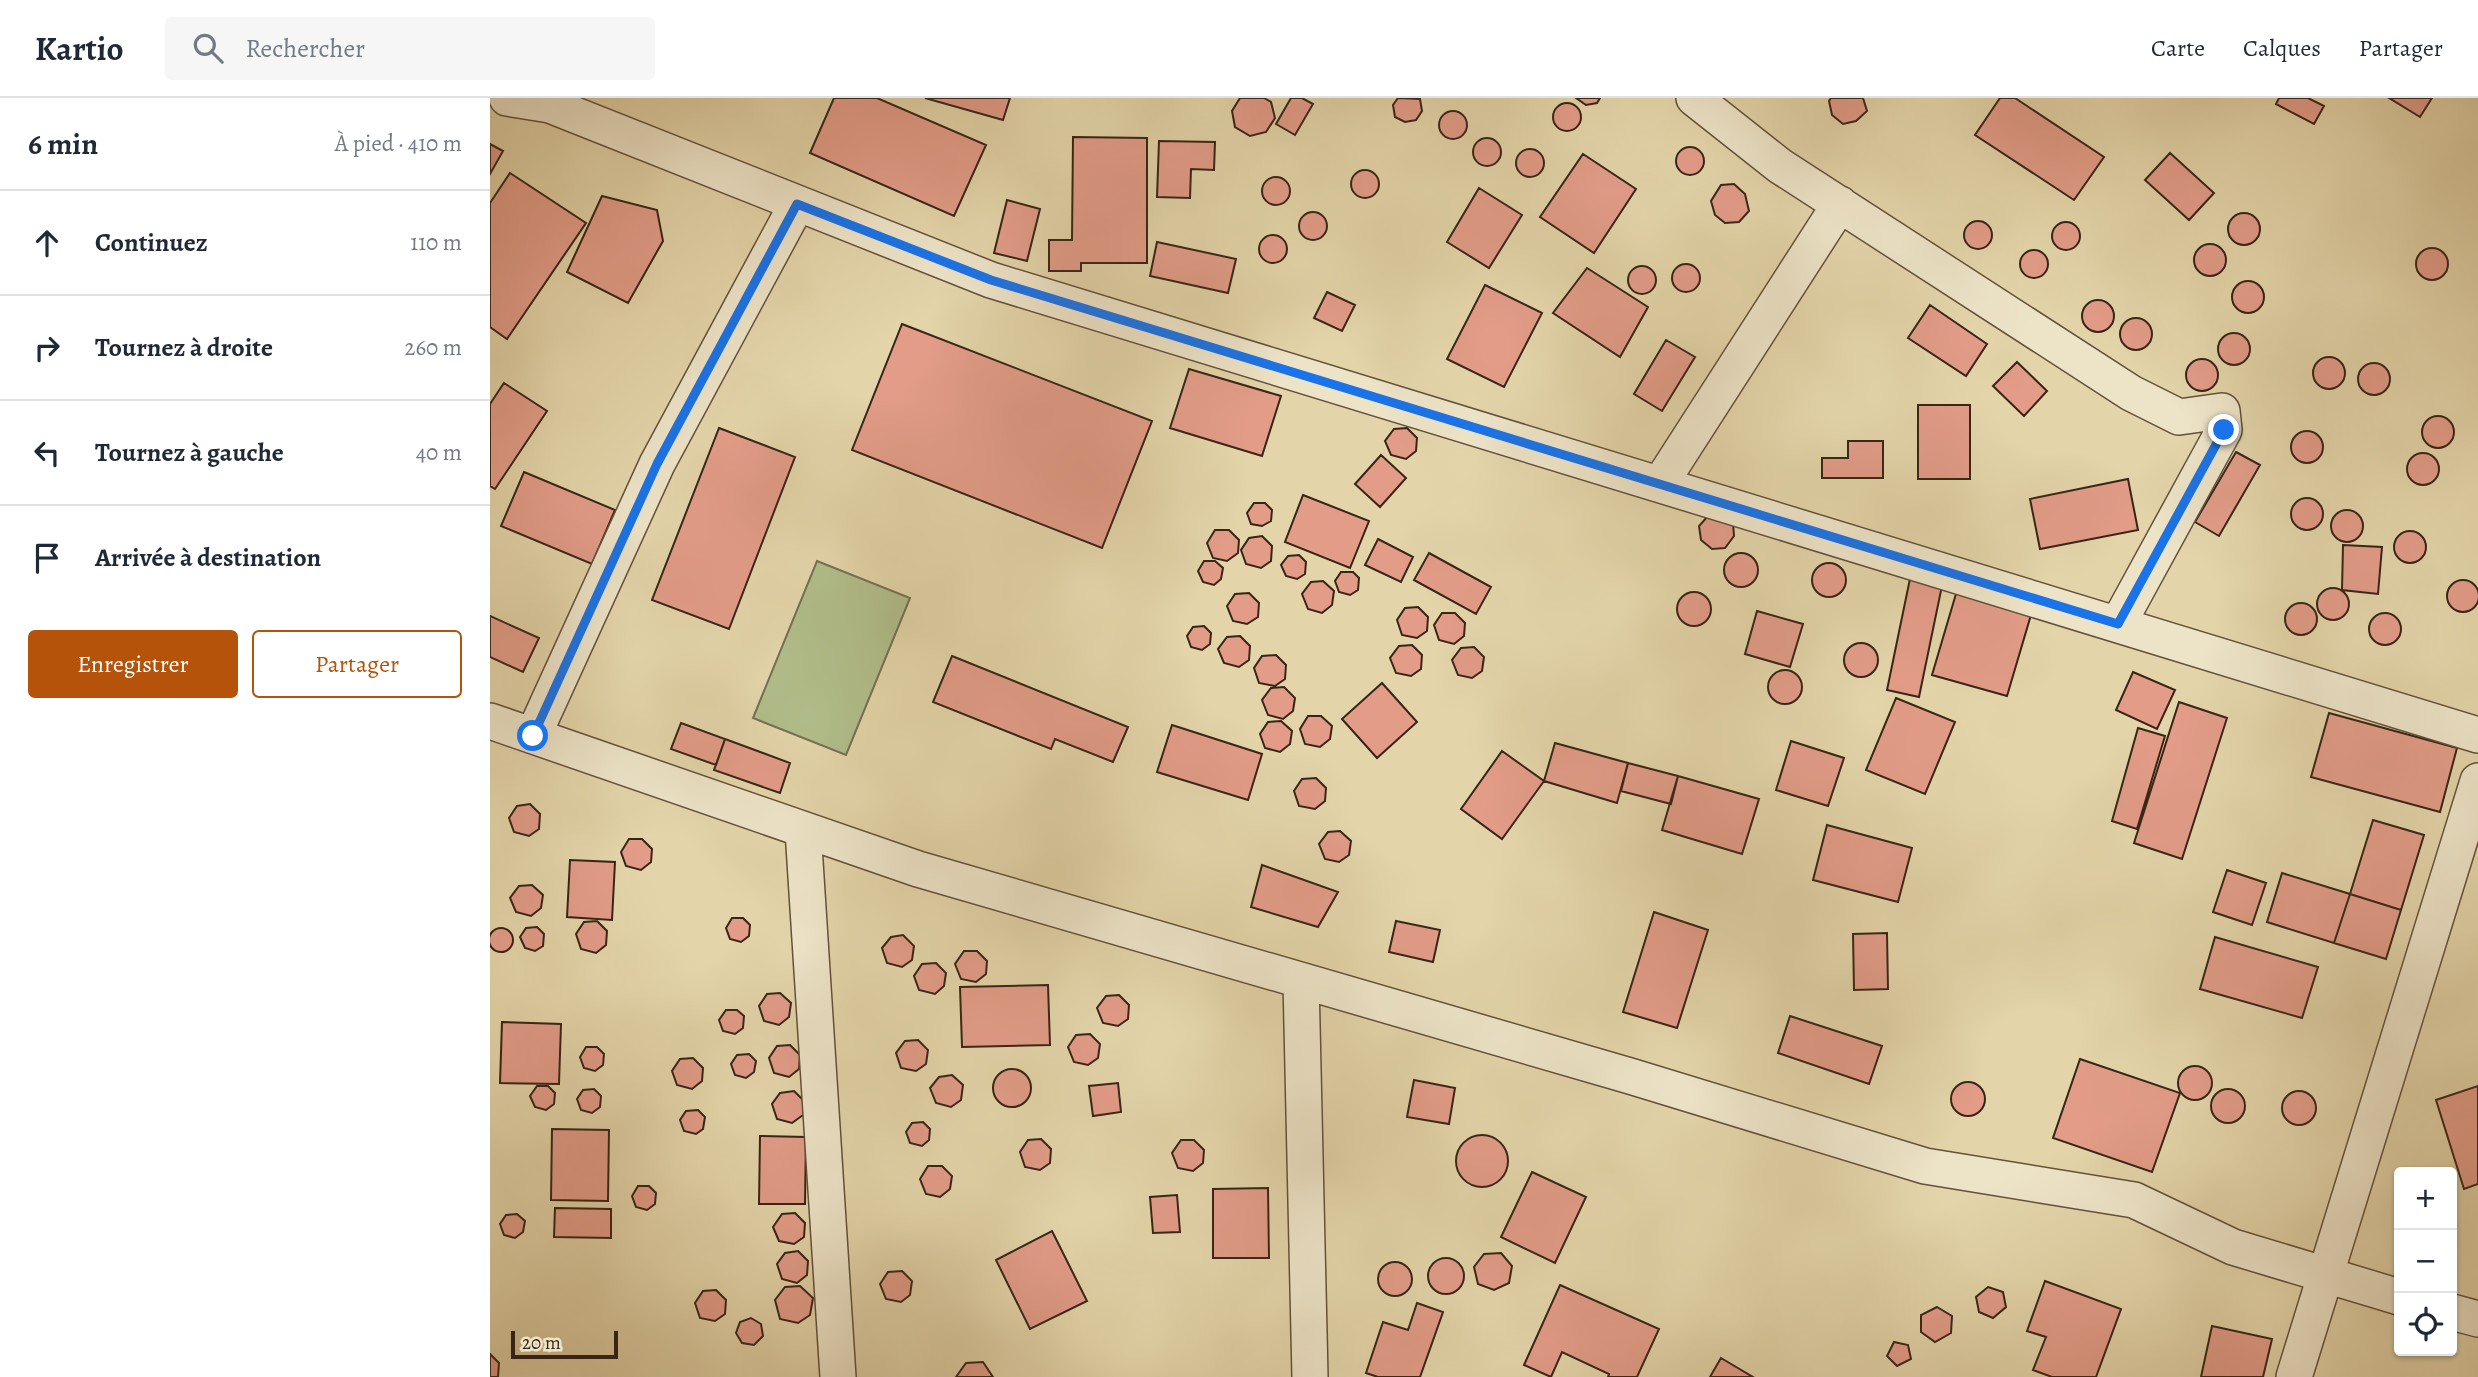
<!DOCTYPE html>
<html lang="fr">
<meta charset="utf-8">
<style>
:root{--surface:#fff;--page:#f6f6f7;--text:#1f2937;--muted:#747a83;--line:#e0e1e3;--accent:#b45309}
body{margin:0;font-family:Alegreya,serif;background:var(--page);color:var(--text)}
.controls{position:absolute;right:21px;bottom:21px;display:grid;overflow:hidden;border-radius:7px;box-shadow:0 2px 5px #0004}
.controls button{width:63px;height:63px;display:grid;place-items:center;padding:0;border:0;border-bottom:2px solid var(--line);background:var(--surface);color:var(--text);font:35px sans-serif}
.scale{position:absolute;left:21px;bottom:18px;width:107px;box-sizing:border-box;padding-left:7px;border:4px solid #382515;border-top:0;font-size:19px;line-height:24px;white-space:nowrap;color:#382515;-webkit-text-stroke:5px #ede3c7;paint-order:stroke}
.stop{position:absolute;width:21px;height:21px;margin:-16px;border:5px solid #1a73e8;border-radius:50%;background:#fff}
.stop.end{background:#1a73e8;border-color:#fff;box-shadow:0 2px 7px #0008}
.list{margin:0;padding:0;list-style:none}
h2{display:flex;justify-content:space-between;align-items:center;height:91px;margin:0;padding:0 28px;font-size:30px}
h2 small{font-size:23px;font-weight:400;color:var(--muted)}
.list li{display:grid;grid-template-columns:46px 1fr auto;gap:21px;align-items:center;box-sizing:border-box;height:105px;padding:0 28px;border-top:2px solid var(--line)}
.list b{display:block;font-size:26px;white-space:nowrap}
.list em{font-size:23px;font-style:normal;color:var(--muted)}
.actions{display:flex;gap:14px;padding:21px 28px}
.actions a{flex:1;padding:16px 0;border:2px solid var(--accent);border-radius:7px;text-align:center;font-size:24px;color:var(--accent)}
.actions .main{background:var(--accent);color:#fff}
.icon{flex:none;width:38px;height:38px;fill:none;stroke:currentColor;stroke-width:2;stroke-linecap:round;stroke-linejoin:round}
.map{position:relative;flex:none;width:1988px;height:1279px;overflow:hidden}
header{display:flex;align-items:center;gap:42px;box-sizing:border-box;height:98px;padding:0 35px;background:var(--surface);border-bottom:2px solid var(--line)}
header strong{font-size:33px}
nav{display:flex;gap:38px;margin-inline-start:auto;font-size:24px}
.search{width:490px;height:63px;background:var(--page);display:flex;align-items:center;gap:18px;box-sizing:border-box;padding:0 24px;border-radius:7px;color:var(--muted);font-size:26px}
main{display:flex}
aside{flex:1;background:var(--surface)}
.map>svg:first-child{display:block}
.green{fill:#b0bd8a;stroke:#747150;stroke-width:2}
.building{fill:#e29c88;stroke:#382515;stroke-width:2}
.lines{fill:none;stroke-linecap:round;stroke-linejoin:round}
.minor-casing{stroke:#63513a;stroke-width:38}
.minor{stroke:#ede3c7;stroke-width:35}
.route{stroke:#1a73e8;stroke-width:9}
</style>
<header>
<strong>Kartio</strong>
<div class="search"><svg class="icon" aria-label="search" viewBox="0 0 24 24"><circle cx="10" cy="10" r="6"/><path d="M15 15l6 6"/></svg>Rechercher</div>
<nav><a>Carte</a><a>Calques</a><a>Partager</a></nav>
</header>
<main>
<aside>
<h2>6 min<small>À pied · 410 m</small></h2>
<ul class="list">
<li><svg class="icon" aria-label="ahead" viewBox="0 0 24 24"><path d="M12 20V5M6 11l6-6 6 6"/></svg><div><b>Continuez</b></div><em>110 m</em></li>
<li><svg class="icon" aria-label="right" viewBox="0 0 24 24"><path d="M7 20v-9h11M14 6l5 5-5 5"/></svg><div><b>Tournez à droite</b></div><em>260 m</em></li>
<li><svg class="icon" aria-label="left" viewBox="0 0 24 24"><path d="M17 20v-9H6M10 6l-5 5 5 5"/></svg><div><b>Tournez à gauche</b></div><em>40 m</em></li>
<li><svg class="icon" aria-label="arrive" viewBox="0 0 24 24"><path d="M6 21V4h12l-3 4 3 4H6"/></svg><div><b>Arrivée à destination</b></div></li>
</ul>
<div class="actions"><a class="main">Enregistrer</a><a>Partager</a></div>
</aside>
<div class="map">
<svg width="1988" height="1279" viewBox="0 0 1988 1279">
<rect width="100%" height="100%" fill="#e3d4a9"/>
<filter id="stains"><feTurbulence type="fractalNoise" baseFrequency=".00286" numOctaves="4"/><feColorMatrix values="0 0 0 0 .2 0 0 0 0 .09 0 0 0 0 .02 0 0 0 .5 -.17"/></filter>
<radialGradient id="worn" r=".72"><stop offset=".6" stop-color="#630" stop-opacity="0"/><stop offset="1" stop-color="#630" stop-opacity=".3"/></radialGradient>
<path class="green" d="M327,463L420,500L356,657L263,620Z"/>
<path class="building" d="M344,0H387L496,47L464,118L320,55Z
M435,0H520L513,22Z
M750,0H774L781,4L785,20L776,34L760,38L745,29L742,13Z
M801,0H812L823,6L805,37L786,26Z
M908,0L930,1L932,13L926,22L915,24L905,19L903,7Z
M1086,0H1110L1107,5L1096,7Z
M1341,0H1373L1377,13L1366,23L1353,26L1342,17L1339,3Z
M1510,0H1525L1614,59L1584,102L1485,37Z
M1789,0H1818L1834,8L1824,26L1786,6Z
M1899,0H1942L1930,19Z
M1063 19a14 14 0 1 1 28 0a14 14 0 1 1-28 0Z
M949 27a14 14 0 1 1 28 0a14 14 0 1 1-28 0Z
M583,39L657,40V165H591V173H559V142H582Z
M983 54a14 14 0 1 1 28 0a14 14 0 1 1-28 0Z
M669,43L725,44L724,72L701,71L700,100L667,99Z
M0,46L13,53L0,76Z
M1186 63a14 14 0 1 1 28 0a14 14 0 1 1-28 0Z
M1026 65a14 14 0 1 1 28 0a14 14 0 1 1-28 0Z
M1680,55L1724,95L1699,122L1655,82Z
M1093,56L1146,91L1104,155L1050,119Z
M861 86a14 14 0 1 1 28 0a14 14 0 1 1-28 0Z
M20,75L96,125L17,241L0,229V105Z
M772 93a14 14 0 1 1 28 0a14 14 0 1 1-28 0Z
M1244,86L1255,96L1259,113L1249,124L1235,125L1225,117L1221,103L1231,87Z
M989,90L1032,117L999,170L957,144Z
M112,98L167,112L173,143L138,205L77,174Z
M517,102L550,111L537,163L504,155Z
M809 128a14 14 0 1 1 28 0a14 14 0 1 1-28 0Z
M1738 131a16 16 0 1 1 32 0a16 16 0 1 1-32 0Z
M1474 137a14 14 0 1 1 28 0a14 14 0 1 1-28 0Z
M1562 138a14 14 0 1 1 28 0a14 14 0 1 1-28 0Z
M769 151a14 14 0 1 1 28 0a14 14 0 1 1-28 0Z
M667,144L746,161L738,195L660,178Z
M1704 162a16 16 0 1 1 32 0a16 16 0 1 1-32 0Z
M1926 166a16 16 0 1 1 32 0a16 16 0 1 1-32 0Z
M1530 166a14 14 0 1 1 28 0a14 14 0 1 1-28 0Z
M1182 180a14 14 0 1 1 28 0a14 14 0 1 1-28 0Z
M1138 182a14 14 0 1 1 28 0a14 14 0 1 1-28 0Z
M1097,170L1158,209L1130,259L1063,215Z
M1742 199a16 16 0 1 1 32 0a16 16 0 1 1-32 0Z
M995,187L1052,215L1014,289L957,261Z
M837,194L865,207L852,233L824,220Z
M1592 218a16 16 0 1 1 32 0a16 16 0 1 1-32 0Z
M1440,207L1497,246L1476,278L1418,240Z
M1630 236a16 16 0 1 1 32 0a16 16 0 1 1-32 0Z
M412,226L662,323L612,450L362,352Z
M1728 251a16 16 0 1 1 32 0a16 16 0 1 1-32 0Z
M1176,242L1205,259L1172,313L1144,296Z
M1823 275a16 16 0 1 1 32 0a16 16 0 1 1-32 0Z
M1696 277a16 16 0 1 1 32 0a16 16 0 1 1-32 0Z
M1527,264L1557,293L1534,318L1503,288Z
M1868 281a16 16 0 1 1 32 0a16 16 0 1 1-32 0Z
M699,271L791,298L772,358L680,330Z
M14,285L57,313L5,391L0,388V306Z
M1428,307H1480V381H1428Z
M1932 334a16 16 0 1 1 32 0a16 16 0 1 1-32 0Z
M229,330L305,359L239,531L162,502Z
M917,330L927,340L926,353L916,361L901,357L895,343L904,331Z
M1801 349a16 16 0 1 1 32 0a16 16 0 1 1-32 0Z
M1358,343H1393V380H1332V360H1358Z
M1746,354L1770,367L1729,438L1705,424Z
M1917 371a16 16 0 1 1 32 0a16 16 0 1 1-32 0Z
M891,357L916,380L890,409L865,386Z
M34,374L125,412L102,466L11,428Z
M1638,381L1648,432L1550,451L1540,401Z
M813,397L879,423L860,470L795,444Z
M1801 416a16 16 0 1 1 32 0a16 16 0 1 1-32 0Z
M764,405H775L782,412L781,423L772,428L761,426L757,415Z
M1841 428a16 16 0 1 1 32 0a16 16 0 1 1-32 0Z
M1218,418L1243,425L1244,438L1235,450L1222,451L1211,442L1209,428Z
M725,432H739L749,442L748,455L737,463L723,460L717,445Z
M1904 449a16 16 0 1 1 32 0a16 16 0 1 1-32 0Z
M772,438L782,448L781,463L771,470L756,466L751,452L759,440Z
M888,441L923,459L911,484L875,467Z
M1853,447L1892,449L1888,496L1852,492Z
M1234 472a17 17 0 1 1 34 0a17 17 0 1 1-34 0Z
M939,455L1001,489L986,516L924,482Z
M809,457L816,464L815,476L807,481L796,478L791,467L798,458Z
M714,463H725L733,470L731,481L724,487L713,484L708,473Z
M1322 482a17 17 0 1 1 34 0a17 17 0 1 1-34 0Z
M1422,471L1454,478L1429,599L1397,592Z
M851,474H863L869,480L868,492L860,497L849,494L845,483Z
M1957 498a16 16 0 1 1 32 0a16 16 0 1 1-32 0Z
M833,483L844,493L842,507L832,515L818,511L812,496L821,484Z
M1468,489L1543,510L1517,598L1442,577Z
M1827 506a16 16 0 1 1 32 0a16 16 0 1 1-32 0Z
M1187 511a17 17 0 1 1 34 0a17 17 0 1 1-34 0Z
M759,495L769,505L768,519L757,526L743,523L737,508L745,496Z
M1795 521a16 16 0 1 1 32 0a16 16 0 1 1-32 0Z
M928,509L938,519L937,533L927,540L912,537L907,522L915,510Z
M1267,513L1313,526L1300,569L1255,556Z
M1879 531a16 16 0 1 1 32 0a16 16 0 1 1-32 0Z
M952,515H965L975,525L974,538L964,546L949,542L944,527Z
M0,518L49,540L33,574L0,559Z
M714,528L721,535L720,546L712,552L701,549L697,538L703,529Z
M750,538L760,548L759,562L749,569L734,565L728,551L737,539Z
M1354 562a17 17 0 1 1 34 0a17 17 0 1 1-34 0Z
M922,547L932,557L931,571L921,578L906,575L900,560L909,548Z
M984,549L994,559L992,573L982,580L968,577L962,562L971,550Z
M786,557L796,567L795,581L785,588L769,585L764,570L772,558Z
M462,558L638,629L623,664L565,641L561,651L443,604Z
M1278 589a17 17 0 1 1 34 0a17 17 0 1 1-34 0Z
M1643,574L1685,592L1667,631L1626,612Z
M892,585L927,624L887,660L852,621Z
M794,589L805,600L803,613L793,621L778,617L772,602L781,590Z
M1406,600L1465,624L1435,696L1376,672Z
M1689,604L1737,620L1692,761L1644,745Z
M1839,615L1967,650L1950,714L1821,679Z
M818,618H831L842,628L840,641L830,649L815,646L810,631Z
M791,623L802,633L800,646L790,654L775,650L770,636L778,624Z
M191,625L235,641L226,667L181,651Z
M682,627L772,656L758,702L667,674Z
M1648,630L1675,638L1647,731L1622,723Z
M235,641L300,665L290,695L224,672Z
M1301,643L1354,660L1338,708L1286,692Z
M1065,645L1138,665L1127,705L1054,683Z
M1012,653L1054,683L1012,741L971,711Z
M1138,665L1188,678L1181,706L1131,693Z
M1188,678L1269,701L1252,756L1172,732Z
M826,680L836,690L835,703L825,711L809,708L804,693L812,681Z
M40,706L50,716L49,731L39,738L24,734L19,720L27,708Z
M1883,722L1934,737L1911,812L1860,796Z
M1337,727L1422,750L1408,804L1323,782Z
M850,733L861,743L859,757L849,764L835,761L829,746L838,734Z
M139,741H152L162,751L161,764L151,772L136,768L131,754Z
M80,762L125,764L122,822L77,819Z
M772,767L848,794L828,829L761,809Z
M1737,772L1776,785L1762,827L1723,814Z
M1792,775L1860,796L1844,845L1777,824Z
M42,787L53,797L51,810L41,818L26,814L20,800L29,788Z
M1860,796L1911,812L1896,861L1844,845Z
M1164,814L1218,832L1187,930L1133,914Z
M242,820H253L260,827L259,838L251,844L240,841L236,830Z
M107,823L117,833L116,847L106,855L91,851L86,836L94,824Z
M906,823L950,832L943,864L899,854Z
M47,829L54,836L53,848L45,853L35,850L30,839L36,830Z
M-1 842a12 12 0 1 1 24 0a12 12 0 1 1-24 0Z
M1397,835L1398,891L1364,892L1363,836Z
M413,837L424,848L422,862L412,869L397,865L392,850L401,839Z
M1725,839L1828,869L1812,920L1710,891Z
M474,853H487L497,863L496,876L486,884L471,881L465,866Z
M446,865L456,875L454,888L445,896L429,892L424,878L432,866Z
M558,887L560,947L472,949L470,889Z
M290,895L301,905L299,919L289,927L274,923L269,908L277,896Z
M629,897L639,907L638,921L628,928L613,925L607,910L616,898Z
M236,912H247L254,918L253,930L245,936L233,933L229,922Z
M1300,918L1392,948L1379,986L1288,955Z
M12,924L71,926L69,986L10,985Z
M600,936L610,946L608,960L598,967L584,964L578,949L586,937Z
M428,942L438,952L436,966L426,973L411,970L406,955L415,943Z
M300,947L310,957L309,971L299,979L284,975L279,960L287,948Z
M96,949H107L114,956L113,967L105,973L94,970L90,959Z
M259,956L266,963L264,974L256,980L245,977L241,966L247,957Z
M203,960L213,970L212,983L202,991L187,987L182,973L190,961Z
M1590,961L1690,995L1662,1074L1563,1040Z
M1688 985a17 17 0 1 1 34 0a17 17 0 1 1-34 0Z
M503 990a19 19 0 1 1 38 0a19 19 0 1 1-38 0Z
M462,977L473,987L471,1002L461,1009L446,1005L440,990L449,979Z
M924,982L965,990L959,1026L917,1019Z
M1461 1001a17 17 0 1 1 34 0a17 17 0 1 1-34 0Z
M628,985L631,1014L603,1018L599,988Z
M47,988H58L65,995L64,1006L56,1012L45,1009L40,998Z
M1988,988V1086L1974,1091L1946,1002Z
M1721 1008a17 17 0 1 1 34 0a17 17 0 1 1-34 0Z
M104,991L111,998L110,1009L102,1015L91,1012L87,1001L93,992Z
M1792 1010a17 17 0 1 1 34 0a17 17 0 1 1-34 0Z
M304,993L314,1003L313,1017L302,1025L287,1021L282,1006L290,995Z
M208,1012L215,1019L213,1031L206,1036L194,1033L190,1022L196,1013Z
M433,1024L440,1031L439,1042L432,1048L420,1045L416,1034L422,1025Z
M62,1031L119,1032L118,1103L61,1102Z
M966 1063a26 26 0 1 1 52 0a26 26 0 1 1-52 0Z
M270,1038L316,1039L315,1106H269Z
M551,1041L561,1051L560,1065L550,1072L535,1069L530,1054L538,1042Z
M691,1042H704L714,1052L713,1065L703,1073L688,1070L682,1055Z
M438,1068H452L462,1078L460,1091L450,1099L436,1096L430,1081Z
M1042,1074L1096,1099L1065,1165L1011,1139Z
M148,1088H159L166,1095L165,1106L157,1112L146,1109L142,1098Z
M778,1090L779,1160H723V1091Z
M687,1097L690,1134L663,1135L660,1099Z
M65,1110L121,1111V1140L64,1139Z
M305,1115L315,1125L314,1139L304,1146L289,1143L283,1129L292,1116Z
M27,1116L35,1123L33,1134L25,1140L14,1137L10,1126L16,1117Z
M562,1133L597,1203L540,1231L506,1162Z
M308,1153L318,1163L317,1177L307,1185L292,1181L287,1166L295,1155Z
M1011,1155L1022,1168L1019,1185L1004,1192L988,1186L984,1169L994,1156Z
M938 1178a18 18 0 1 1 36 0a18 18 0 1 1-36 0Z
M888 1181a17 17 0 1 1 34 0a17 17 0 1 1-34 0Z
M412,1173L422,1183L420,1197L411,1204L396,1201L390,1186L398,1174Z
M1555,1183L1631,1211L1606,1279H1562L1543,1272L1556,1239L1537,1233Z
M1070,1187L1169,1231L1147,1279H1118L1119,1276L1072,1254L1061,1279L1034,1267Z
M310,1188L323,1200L320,1217L308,1225L290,1221L285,1202L295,1189Z
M1498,1189L1513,1194L1516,1209L1503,1220L1489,1214L1486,1199Z
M226,1192L236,1202L235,1216L225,1223L210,1220L205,1205L213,1193Z
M927,1205L953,1214L930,1279H888L876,1275L893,1224L918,1232Z
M1447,1209L1462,1218L1461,1235L1445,1244L1431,1234V1217Z
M261,1220L271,1226L273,1238L264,1247L252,1245L246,1235L250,1224Z
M1722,1228L1782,1241L1773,1279H1711Z
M1404,1244L1418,1247L1421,1261L1407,1268L1397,1258Z
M0,1256L9,1265L8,1279H0Z
M1231,1260L1263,1279H1220Z
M493,1264L503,1279H466L476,1265Z"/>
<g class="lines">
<defs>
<path id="minor" d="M17,0L60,7L501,182L1988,637
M1204,0L1290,68L1641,295L1689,319L1732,313L1734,332L1628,526
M1170,386L1350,106
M0,623L428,771L1140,978L1435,1068L1644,1102L1743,1149L1909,1199
M43,638L167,366L307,106
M313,732L348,1279
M811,883L820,1279
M1962,1214L1988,1221
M1804,1279L1988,683"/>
</defs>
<use href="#minor" class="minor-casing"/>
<use href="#minor" class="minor"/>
</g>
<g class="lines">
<path class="route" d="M43,638L167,366L307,106L501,182L1628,526L1734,332"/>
</g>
<rect width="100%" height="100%" filter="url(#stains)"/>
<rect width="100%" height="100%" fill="url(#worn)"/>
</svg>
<div class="controls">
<button>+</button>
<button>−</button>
<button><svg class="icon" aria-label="locate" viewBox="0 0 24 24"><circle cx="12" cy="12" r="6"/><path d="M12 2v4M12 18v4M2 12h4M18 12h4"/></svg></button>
</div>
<div class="scale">20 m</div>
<div class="stop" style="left:43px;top:638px"></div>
<div class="stop end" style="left:1734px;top:332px"></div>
</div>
</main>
